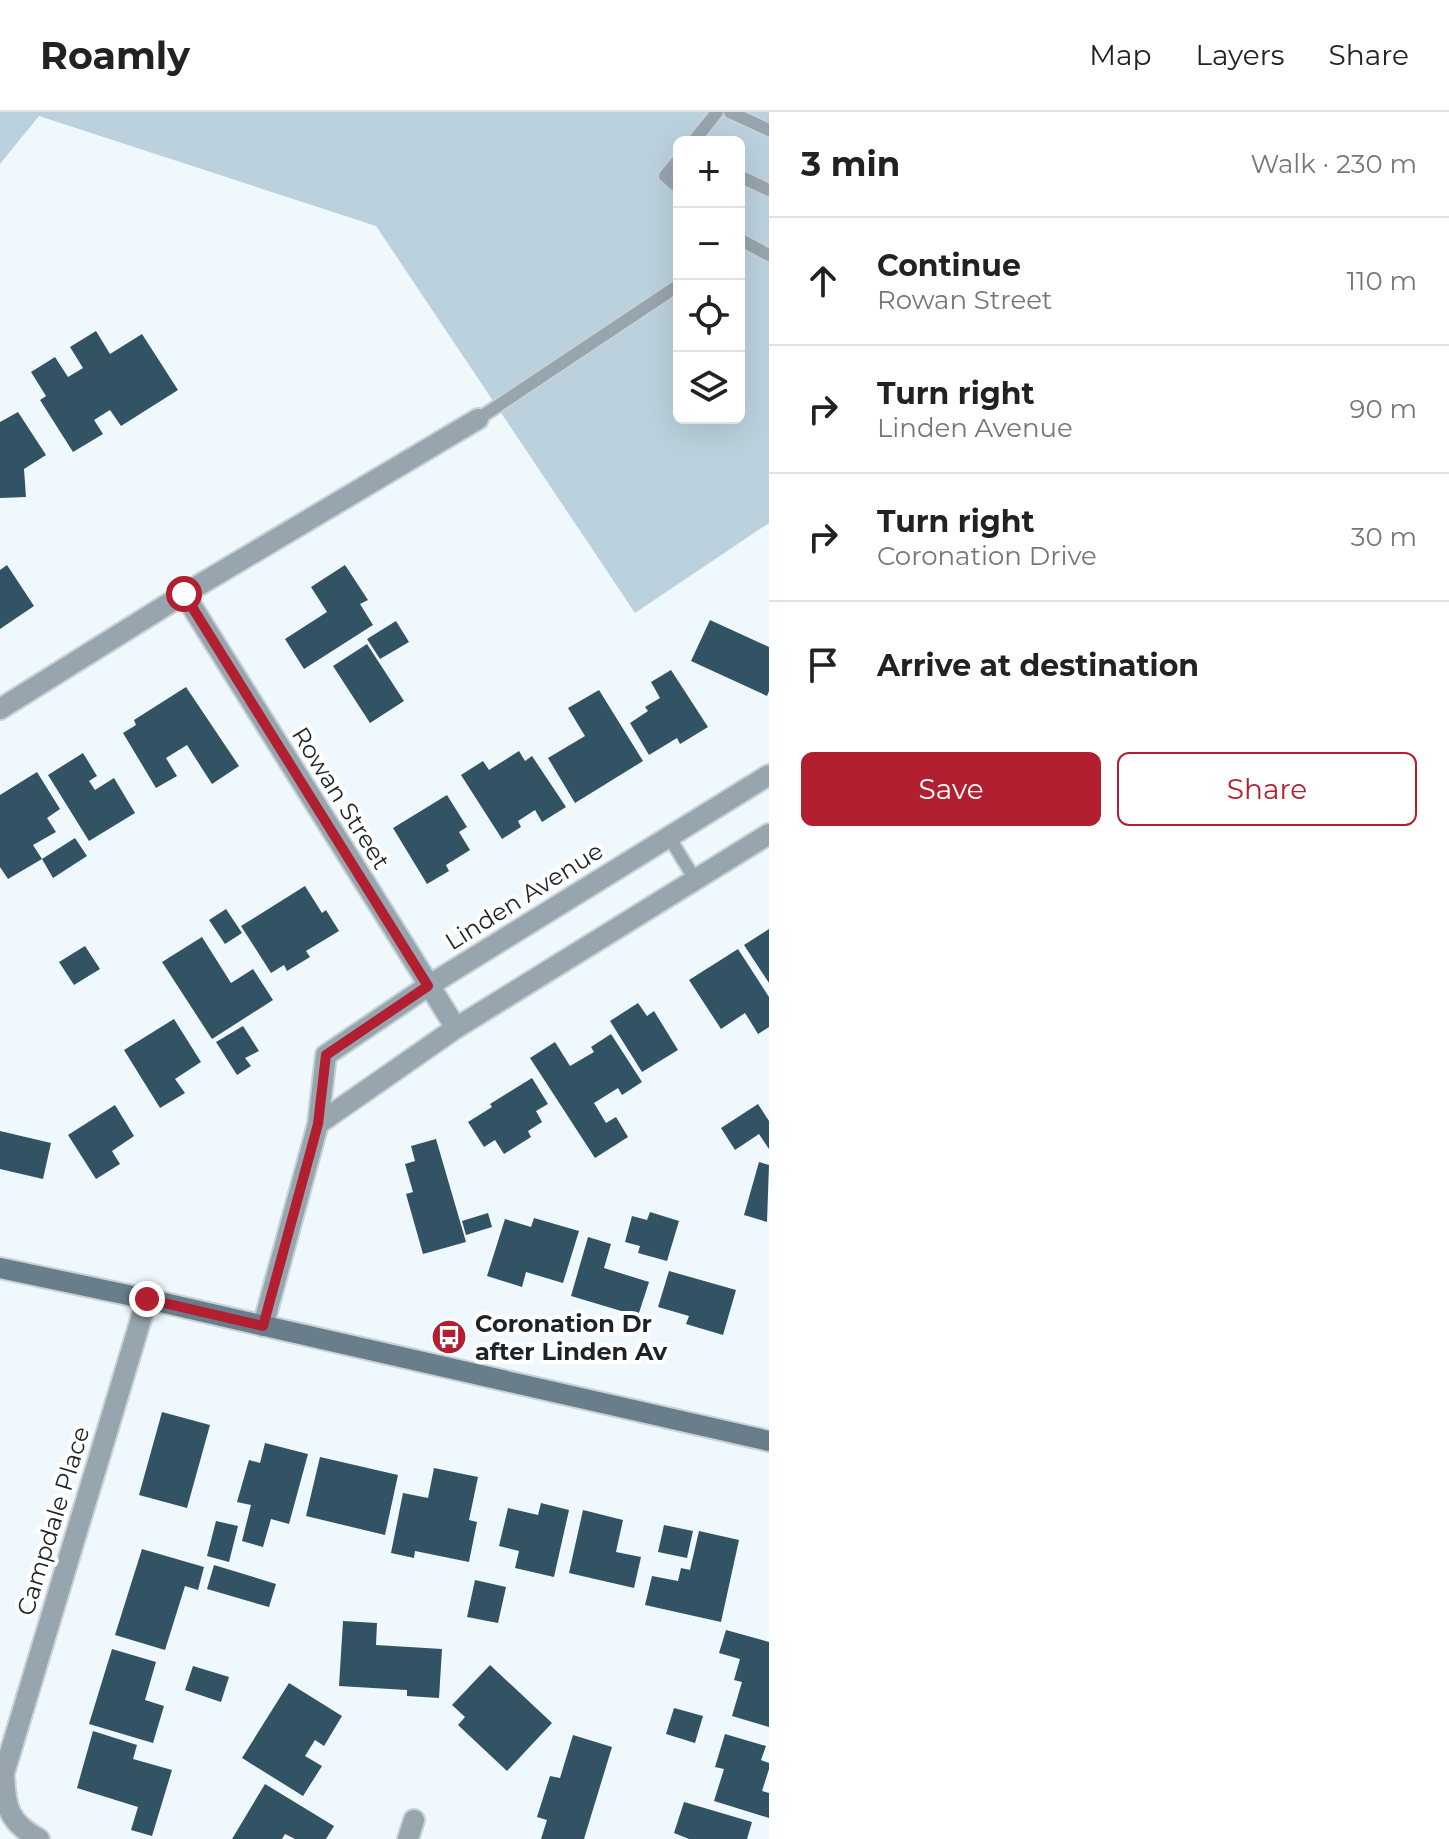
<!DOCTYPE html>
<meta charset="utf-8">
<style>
:root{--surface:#fff;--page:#f6f6f6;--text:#222;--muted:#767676;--line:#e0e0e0;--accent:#b11f30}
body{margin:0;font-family:Montserrat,sans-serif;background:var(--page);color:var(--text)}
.controls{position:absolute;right:24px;top:24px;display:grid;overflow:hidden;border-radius:12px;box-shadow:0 8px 32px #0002}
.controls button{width:72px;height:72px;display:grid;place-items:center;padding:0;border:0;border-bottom:2px solid var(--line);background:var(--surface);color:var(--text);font:40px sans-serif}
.stop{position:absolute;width:24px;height:24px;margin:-18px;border:6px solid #b11f30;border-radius:50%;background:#fff}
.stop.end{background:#b11f30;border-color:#fff;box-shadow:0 2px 8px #0008}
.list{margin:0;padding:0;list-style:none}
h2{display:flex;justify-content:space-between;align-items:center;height:104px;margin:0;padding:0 32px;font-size:34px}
h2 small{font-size:26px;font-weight:400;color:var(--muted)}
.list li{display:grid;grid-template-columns:52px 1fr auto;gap:24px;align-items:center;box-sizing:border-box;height:128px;padding:0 32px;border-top:2px solid var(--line)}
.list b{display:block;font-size:30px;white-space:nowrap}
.list p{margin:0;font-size:26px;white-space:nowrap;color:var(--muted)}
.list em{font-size:26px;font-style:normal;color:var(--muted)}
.actions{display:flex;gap:16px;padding:24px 32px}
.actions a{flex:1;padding:18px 0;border:2px solid var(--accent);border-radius:12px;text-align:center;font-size:28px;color:var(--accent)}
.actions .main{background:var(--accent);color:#fff}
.icon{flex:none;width:44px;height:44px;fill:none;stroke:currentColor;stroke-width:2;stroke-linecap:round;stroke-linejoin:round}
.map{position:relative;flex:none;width:769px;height:1727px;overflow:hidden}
header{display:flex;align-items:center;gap:48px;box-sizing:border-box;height:112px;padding:0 40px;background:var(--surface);border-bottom:2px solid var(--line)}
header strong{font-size:38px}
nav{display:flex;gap:44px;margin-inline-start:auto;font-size:28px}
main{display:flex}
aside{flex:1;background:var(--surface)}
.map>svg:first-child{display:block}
.green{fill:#bbd2de;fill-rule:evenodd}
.building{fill:#325364}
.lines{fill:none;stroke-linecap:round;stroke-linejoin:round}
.lane-casing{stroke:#c9d2d6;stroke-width:16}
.street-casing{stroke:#c9d2d6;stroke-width:24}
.secondary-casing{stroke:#c9d2d6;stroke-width:24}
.lane{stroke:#96a5ae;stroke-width:12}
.street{stroke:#96a5ae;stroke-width:20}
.secondary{stroke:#687e8a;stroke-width:20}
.route{stroke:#b11f30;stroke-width:10}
.labels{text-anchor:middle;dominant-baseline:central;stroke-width:8;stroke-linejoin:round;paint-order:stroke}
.street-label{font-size:24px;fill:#1d2326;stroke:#fff}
.poi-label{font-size:24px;font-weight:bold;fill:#1d2326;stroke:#fff;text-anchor:start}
</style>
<header>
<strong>Roamly</strong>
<nav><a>Map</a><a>Layers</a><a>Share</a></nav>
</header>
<main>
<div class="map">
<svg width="769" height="1727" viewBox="0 0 769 1727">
<rect width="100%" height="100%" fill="#eff8fd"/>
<path class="green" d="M0,0H769V411L635,501L376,114L39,4L0,52ZM679,30H739V306H679Z"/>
<path class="building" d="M96,219L110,242L142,222L178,278L121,314L110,298L94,308L103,322L73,340L40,288L46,284L31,260L55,245L68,265L83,256L70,235Z
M18,300L46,343L24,357L26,385L0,386V310Z
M7,453L34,494L0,517V458Z
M345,453L368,488L360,492L373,513L304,557L285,527L327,500L311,475Z
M710,508L769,535V579L767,584L691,549Z
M396,509L409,530L380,547L367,527Z
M367,532L404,589L370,611L333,554Z
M671,558L708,615L680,632L677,626L649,643L630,611L648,599L645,595L660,586L651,570Z
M186,575L239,654L212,672L187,633L166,646L177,664L156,676L123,621L136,613L134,608Z
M599,578L643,649L575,691L548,646L585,624L568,596Z
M519,639L525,649L532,644L566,695L542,710L535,698L518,709L521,715L502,727L461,663L483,649L489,658Z
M83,641L97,664L89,669L95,678L114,666L135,701L89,729L48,663Z
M37,660L60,697L47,706L56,720L33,733L42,747L8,767L0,755V683Z
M447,683L467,715L459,720L470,738L446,753L449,759L427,772L393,716Z
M75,726L87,744L53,766L42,747Z
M305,774L322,801L326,798L339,819L306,839L310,845L287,859L284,853L271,861L241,814Z
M226,797L242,821L225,832L209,808Z
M769,817V871L744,833Z
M202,825L231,871L253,857L273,888L212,927L162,850Z
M85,834L100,857L74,873L59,850Z
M738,837L769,885V915L758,922L745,901L721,917L689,868Z
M638,891L647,904L654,899L678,938L642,960L610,909Z
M174,907L201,950L175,967L185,981L160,996L124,938Z
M243,914L259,939L245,946L251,954L237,963L216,930Z
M611,922L642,970L622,983L618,976L594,991L606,1011L616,1005L628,1025L595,1046L530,946L555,930L570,954L594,940L591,935Z
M532,966L548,992L536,999L542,1010L528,1019L531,1025L504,1042L495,1028L484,1035L468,1010L492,995L490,992Z
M758,992L769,1009V1037L759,1022L735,1038L721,1016Z
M115,993L134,1024L112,1039L120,1052L96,1067L68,1023Z
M0,1019L51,1031L43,1067L0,1057Z
M436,1027L466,1130L423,1142L406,1082L413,1080L405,1052L415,1049L411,1034Z
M759,1050L769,1053L767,1110L744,1103Z
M650,1100L679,1109L667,1149L638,1141L640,1134L625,1130L632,1104L647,1108Z
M488,1101L492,1115L466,1123L462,1109Z
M534,1106L579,1119L563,1171L526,1160L522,1175L487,1164L505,1107L531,1115Z
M588,1125L611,1132L604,1156L649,1170L638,1204L571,1184Z
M669,1159L736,1178L723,1223L686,1212L689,1204L658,1195Z
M162,1300L210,1313L187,1396L139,1383Z
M265,1331L308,1342L289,1412L271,1407L263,1435L242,1429L251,1393L237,1390L249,1348L260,1351Z
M320,1345L398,1363L385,1423L306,1404Z
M434,1356L478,1365L469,1408L477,1410L469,1450L415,1439L414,1446L391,1441L403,1381L428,1386Z
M541,1391L569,1398L554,1465L515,1456L519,1439L499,1434L508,1396L538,1403Z
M583,1398L623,1408L616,1440L641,1445L634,1476L569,1461Z
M216,1409L238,1414L229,1450L207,1444Z
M664,1413L693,1419L687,1446L658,1440Z
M699,1419L739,1428L721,1510L645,1493L652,1464L678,1469L681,1456L690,1458Z
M142,1437L204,1455L198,1478L185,1474L165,1538L115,1523Z
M214,1453L276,1472L269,1495L207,1477Z
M475,1468L506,1475L498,1511L467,1505Z
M343,1509L377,1511L376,1533L442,1537L439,1586L407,1584V1578L339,1574Z
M726,1518L769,1530V1615L732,1604L742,1570L734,1568L740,1547L719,1541Z
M112,1537L156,1550L145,1588L164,1594L153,1631L89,1612Z
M490,1553L552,1611L507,1659L458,1613L465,1605L452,1593Z
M193,1554L229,1565L221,1590L185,1578Z
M289,1571L342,1604L324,1634L315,1628L305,1644L322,1654L303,1684L242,1646Z
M674,1596L703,1604L695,1631L666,1622Z
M93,1619L137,1633L133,1647L172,1658L152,1724L131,1718L138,1695L77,1676Z
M725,1622L766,1634L761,1648L769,1651V1657L762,1679L769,1681V1706L714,1689L724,1657L715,1655Z
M573,1623L612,1635L584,1727H541L547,1708L537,1705L550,1664L560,1666Z
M265,1672L334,1714L326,1727H295L285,1722L282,1727H232Z
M684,1690L752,1710L747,1727H689L674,1721Z"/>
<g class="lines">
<defs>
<path id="lane" d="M730,0L769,18
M693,30L717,0
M679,47L665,64L679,76
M739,64L769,78
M739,127L769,143
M478,307L679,173
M669,725L696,769"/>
<path id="street" d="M184,482L456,916
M0,597L184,482L478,307
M318,1012L456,916L769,722
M263,1214L318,1012L326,943L428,874L769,663
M39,1727C8,1710 5,1695 4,1661L147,1187
M408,1727L414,1708"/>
<path id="secondary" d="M0,1156L147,1187L769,1329"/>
</defs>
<use href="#lane" class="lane-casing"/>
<use href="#street" class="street-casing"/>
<use href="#secondary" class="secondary-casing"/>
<use href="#lane" class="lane"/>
<use href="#street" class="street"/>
<use href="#secondary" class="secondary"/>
</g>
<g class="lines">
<path class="route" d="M147,1187L263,1214L318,1012L326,943L428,874L184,482"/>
</g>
<defs>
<symbol id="bus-disc" viewBox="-11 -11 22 22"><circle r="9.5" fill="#b11f30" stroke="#fff"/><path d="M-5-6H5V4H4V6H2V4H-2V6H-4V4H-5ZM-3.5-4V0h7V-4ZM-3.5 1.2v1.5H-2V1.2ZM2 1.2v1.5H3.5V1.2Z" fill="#fff"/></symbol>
</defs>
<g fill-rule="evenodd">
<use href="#bus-disc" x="429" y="1205" width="40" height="40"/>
</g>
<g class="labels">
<g class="street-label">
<text transform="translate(341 686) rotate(58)">Rowan Street</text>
<text transform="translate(524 784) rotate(-32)">Linden Avenue</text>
<text transform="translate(53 1409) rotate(-73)">Campdale Place</text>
</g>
<g class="poi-label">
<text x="475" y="1211">Coronation Dr<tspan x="475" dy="28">after Linden Av</tspan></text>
</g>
</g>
</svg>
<div class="controls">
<button>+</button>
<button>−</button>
<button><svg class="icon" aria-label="locate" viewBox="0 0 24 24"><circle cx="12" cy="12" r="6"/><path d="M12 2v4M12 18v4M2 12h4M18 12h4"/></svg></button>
<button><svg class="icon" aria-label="layers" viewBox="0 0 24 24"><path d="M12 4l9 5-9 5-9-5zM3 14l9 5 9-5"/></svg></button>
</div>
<div class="stop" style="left:184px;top:482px"></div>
<div class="stop end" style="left:147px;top:1187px"></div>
</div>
<aside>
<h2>3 min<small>Walk · 230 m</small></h2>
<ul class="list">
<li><svg class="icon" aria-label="ahead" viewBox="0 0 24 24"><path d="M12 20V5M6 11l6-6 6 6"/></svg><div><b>Continue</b><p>Rowan Street</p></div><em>110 m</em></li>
<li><svg class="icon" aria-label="right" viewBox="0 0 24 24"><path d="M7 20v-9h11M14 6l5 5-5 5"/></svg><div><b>Turn right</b><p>Linden Avenue</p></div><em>90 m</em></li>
<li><svg class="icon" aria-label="right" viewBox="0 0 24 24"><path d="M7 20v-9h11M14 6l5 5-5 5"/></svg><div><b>Turn right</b><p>Coronation Drive</p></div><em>30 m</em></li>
<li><svg class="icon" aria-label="arrive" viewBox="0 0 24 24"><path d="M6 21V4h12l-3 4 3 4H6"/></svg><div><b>Arrive at destination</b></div></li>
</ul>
<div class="actions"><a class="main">Save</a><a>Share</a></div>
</aside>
</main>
